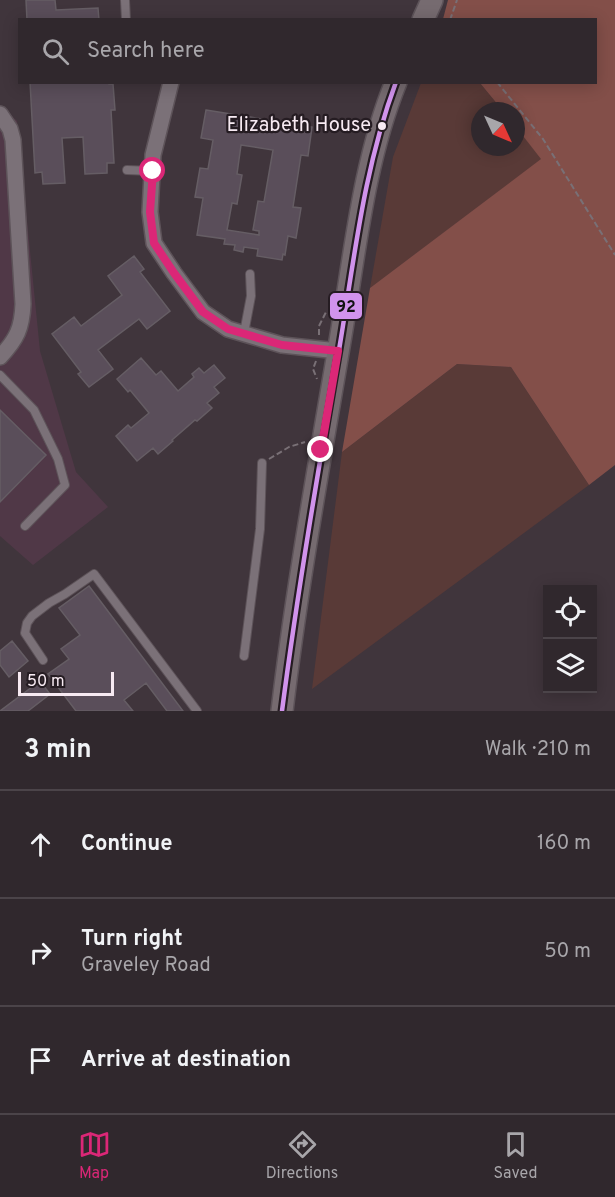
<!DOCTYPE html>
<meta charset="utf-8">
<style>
:root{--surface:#30282d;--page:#3c3439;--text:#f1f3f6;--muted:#a8a6aa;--line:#4b4449;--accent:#db2777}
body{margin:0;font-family:Overpass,sans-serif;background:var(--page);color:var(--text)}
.controls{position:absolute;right:18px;bottom:18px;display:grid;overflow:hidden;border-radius:0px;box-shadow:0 3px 15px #0003}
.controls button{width:54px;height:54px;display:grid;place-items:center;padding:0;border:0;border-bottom:2px solid var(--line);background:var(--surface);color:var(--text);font:30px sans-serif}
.compass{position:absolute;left:471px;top:102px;width:54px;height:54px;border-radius:50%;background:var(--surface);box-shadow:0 3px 15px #0003;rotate:134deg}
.scale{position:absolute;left:18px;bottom:15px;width:96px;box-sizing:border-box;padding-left:6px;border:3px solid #f7eaf2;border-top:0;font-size:16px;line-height:21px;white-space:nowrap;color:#f7eaf2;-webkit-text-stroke:4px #251c22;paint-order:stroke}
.stop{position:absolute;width:18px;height:18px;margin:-14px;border:4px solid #db2777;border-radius:50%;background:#fff}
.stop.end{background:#db2777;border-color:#fff;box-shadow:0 2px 6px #0008}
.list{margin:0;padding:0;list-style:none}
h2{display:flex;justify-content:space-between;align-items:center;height:78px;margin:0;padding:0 24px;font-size:26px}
h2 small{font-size:20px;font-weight:400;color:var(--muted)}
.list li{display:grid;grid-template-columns:39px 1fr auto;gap:18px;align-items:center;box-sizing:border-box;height:108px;padding:0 24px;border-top:2px solid var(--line)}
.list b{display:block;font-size:22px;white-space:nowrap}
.list p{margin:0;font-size:20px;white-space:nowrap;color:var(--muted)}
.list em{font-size:20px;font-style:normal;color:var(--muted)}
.icon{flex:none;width:33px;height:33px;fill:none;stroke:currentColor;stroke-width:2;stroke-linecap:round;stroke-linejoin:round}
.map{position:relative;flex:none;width:615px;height:711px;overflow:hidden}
.search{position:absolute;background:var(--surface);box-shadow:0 3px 15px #0003;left:18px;right:18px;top:18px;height:66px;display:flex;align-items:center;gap:15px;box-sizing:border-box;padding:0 21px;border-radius:0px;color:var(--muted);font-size:22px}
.sheet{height:402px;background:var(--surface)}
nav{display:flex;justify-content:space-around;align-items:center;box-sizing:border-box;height:84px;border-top:2px solid var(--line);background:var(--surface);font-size:16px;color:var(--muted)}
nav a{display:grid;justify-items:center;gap:3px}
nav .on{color:var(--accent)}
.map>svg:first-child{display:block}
.built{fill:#503847}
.green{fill:#593a37}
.forest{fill:#834f49}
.building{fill:#5a4e5a;stroke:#655d64;stroke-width:1.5;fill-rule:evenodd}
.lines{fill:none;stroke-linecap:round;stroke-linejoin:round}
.service-casing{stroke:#5d5359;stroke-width:10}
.minor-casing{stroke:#5d5359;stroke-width:18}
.secondary-casing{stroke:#5d5359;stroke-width:24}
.path{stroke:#797076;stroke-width:2;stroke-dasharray:6 3;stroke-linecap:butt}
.service{stroke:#7b7178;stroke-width:8}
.minor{stroke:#7b7178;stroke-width:15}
.secondary{stroke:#766b70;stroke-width:21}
.bus-1-casing{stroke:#251c22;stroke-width:9}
.bus-1{stroke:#d193ec;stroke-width:4.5}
.route{stroke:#db2777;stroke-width:8}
.bus-dot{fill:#f7eaf2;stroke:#251c22;stroke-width:2}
.labels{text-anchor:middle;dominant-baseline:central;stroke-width:4.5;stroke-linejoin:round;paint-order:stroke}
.bus-label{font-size:20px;fill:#f7eaf2;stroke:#251c22;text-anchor:end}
.line-badge{stroke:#251c22;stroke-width:2}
.pale-badge-label{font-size:16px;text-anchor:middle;font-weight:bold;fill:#111}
</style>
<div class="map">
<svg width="615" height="711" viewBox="0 0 615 711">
<rect width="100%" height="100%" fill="#40353c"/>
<path class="built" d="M0,105L17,121L40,351L76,472L108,507L33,565L0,536Z"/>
<path class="green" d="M421,83H480L503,111H480V147H516V127L542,159L370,288L393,157Z
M457,364L511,367L589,485L312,689L342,452Z"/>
<path class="forest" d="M448,0H615V465L589,485L511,367L457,364L342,452L370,288L541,159L516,127V111H503L480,83L596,82V20L443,19Z"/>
<path class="building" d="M26,0H55L56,10L98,8L99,20H27Z
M30,82H109V84H113L115,110H111L114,163H107V173L85,174L83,137L62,138L65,183L43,184L42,172L35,173Z
M206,110L312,127L308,156L301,155L293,207L301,208L296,238L288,236L285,255L283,254L282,260L257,256L258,249L244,247L243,252L234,250L235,245L224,244L225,239L197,235L203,198L195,197L200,168L208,169L213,140L201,138ZM241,145L273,150L264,202L258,201L253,230L259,231V235L227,230L232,203L237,204L242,175L237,174Z
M134,256L144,269L140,272L170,311L147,329L139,319L98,350L113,369L89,387L78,374L81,372L52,334L74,317L81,326L122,295L108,276Z
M141,358L156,375L161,371L178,391L194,377L192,374L199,368L204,373L214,365L225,378L214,387L219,393L207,403L212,408L197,421L195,420L172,440L173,441L158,454L153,448L137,461L116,436L128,425L131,428L149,413L130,390L128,392L117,379Z
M0,410L46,455L0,502Z
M89,586L183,711H167L146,683L124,700L133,711H76L48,674L69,659L61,649L80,635L59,608Z
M12,641L28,661L9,677L0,665V651Z
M40,681L50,694L28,711H0Z"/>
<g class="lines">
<defs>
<path id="service" d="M125,0L126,20
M127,170L152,171
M244,333L251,296L250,274
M0,375L34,410L58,459L65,485L25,526
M244,656L260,529L262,463
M43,660L25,633L27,623L32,616L49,603L65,594L94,574L197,711"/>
<path id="minor" d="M171,82L153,155L150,212L154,243L174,273L203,312L228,329L282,345L338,351
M0,114L10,129L13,140L23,304C22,328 17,339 0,357"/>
<path id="secondary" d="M423,20L432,0
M282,711C297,585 320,460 341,335C355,252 364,160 396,82"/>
</defs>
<use href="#service" class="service-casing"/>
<use href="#minor" class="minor-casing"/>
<use href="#secondary" class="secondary-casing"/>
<path class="path" d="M450,20L457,0
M497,82L543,139L615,255
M319,335V326L327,310
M316,361L313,369L317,379
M269,459L289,447L305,442"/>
<use href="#service" class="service"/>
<use href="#minor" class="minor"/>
<use href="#secondary" class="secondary"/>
<defs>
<path id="bus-1" d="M282,711C298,588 319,466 340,344C355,254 364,168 396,82"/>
</defs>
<use href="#bus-1" class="bus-1-casing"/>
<use href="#bus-1" class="bus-1"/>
</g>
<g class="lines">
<path class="route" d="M153,171L150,212L154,243L174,273L203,312L228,329L282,345L338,351L321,450"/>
</g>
<circle class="bus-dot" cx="382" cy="126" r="5"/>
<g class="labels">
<g class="bus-label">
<text x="371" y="126">Elizabeth House</text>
</g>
</g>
<rect class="line-badge" x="329" y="292" width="34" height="28" rx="6" fill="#d193ec"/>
<g class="pale-badge-label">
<text x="346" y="312">92</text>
</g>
</svg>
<div class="controls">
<button><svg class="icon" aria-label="locate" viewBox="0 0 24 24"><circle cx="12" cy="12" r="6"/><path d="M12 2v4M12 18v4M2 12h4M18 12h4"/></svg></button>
<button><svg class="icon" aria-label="layers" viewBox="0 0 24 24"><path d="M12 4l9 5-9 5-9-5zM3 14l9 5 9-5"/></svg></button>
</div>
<svg class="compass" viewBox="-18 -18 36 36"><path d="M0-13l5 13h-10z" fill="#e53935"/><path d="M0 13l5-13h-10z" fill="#a8a6aa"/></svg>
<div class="scale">50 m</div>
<div class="stop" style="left:153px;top:171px"></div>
<div class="stop end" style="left:321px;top:450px"></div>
<div class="search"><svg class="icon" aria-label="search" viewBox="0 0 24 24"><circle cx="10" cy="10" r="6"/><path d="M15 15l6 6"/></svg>Search here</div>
</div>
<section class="sheet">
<h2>3 min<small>Walk · 210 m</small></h2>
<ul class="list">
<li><svg class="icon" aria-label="ahead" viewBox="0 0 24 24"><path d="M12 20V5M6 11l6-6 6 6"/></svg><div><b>Continue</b></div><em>160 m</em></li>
<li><svg class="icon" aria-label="right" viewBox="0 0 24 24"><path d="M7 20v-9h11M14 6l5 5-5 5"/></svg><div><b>Turn right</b><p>Graveley Road</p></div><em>50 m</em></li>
<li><svg class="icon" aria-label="arrive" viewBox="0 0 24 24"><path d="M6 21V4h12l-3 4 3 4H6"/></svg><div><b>Arrive at destination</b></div></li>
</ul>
</section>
<nav>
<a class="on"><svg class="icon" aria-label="map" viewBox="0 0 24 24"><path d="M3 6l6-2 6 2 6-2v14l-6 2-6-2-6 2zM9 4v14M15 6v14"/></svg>Map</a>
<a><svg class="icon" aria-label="directions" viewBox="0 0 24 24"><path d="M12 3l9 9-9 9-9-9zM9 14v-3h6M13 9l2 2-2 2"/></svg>Directions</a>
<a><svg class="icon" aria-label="saved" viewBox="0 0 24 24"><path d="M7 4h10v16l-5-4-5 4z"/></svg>Saved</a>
</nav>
